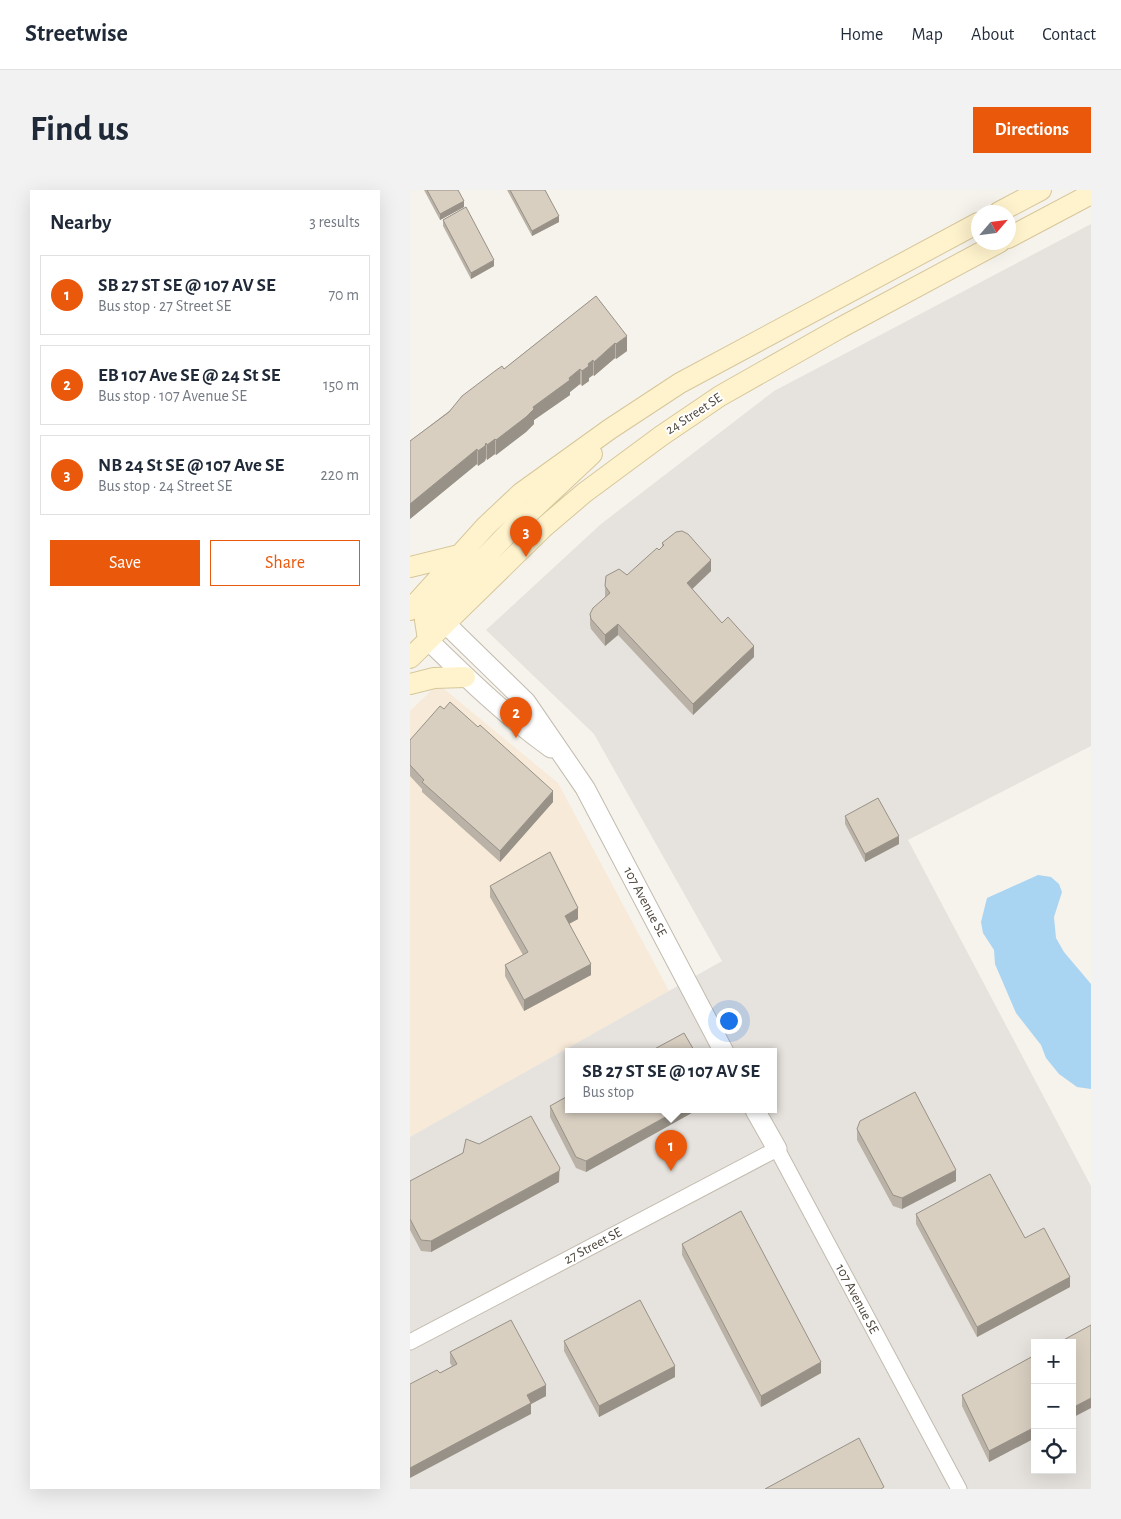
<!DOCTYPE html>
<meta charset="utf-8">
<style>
:root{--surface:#fff;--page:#f2f2f3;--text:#1f2937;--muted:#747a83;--line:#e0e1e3;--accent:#ea580c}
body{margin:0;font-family:"Alegreya Sans",sans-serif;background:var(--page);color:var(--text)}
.controls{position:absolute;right:15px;bottom:15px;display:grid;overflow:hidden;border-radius:0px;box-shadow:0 5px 20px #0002}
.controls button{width:45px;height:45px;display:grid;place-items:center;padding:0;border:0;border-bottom:1px solid var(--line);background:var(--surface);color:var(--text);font:25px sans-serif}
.compass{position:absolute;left:561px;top:15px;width:45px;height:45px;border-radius:50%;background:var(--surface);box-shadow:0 5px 20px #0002;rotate:62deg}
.you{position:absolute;left:318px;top:830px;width:18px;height:18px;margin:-12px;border:4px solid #fff;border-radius:50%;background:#1a73e8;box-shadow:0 0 0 8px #1a73e833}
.badge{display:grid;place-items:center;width:32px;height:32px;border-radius:50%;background:var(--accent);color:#fff;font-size:16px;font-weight:700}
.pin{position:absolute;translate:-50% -41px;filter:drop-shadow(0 1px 2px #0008)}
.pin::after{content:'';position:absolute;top:26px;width:18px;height:15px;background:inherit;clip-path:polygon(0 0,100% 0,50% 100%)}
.popup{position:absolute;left:155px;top:858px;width:212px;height:65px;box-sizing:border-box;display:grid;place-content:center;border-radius:0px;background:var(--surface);filter:drop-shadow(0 1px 4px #0005);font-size:16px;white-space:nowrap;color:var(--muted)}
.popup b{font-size:19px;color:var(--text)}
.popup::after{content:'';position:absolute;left:50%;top:100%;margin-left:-10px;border:10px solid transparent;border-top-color:var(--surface)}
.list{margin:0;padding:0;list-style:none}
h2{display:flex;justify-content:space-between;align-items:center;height:65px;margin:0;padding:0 20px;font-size:21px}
h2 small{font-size:16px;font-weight:400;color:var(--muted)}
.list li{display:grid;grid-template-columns:32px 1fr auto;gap:15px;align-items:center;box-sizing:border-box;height:80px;margin:0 10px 10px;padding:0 10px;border:1px solid var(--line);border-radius:0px}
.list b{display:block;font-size:19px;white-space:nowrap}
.list p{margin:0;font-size:16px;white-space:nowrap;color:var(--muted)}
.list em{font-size:16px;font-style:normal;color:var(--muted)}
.actions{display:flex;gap:10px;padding:15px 20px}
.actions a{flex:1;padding:11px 0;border:1px solid var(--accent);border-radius:0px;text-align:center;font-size:18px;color:var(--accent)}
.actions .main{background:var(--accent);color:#fff}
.icon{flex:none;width:28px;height:28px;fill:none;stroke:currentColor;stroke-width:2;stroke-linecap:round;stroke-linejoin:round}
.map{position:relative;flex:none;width:681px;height:1299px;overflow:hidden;border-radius:0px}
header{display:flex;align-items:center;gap:30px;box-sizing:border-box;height:70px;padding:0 25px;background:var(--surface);border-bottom:1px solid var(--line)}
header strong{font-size:24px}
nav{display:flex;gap:28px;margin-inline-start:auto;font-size:18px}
.intro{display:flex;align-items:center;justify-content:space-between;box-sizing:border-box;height:120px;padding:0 30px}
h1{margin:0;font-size:35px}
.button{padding:12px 22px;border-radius:0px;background:var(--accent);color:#fff;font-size:18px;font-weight:700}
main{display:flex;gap:30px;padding:0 30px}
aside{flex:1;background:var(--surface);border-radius:0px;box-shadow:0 5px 20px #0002}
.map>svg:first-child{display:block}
.commercial{fill:#f7ead8}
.industrial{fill:#e6e2dd;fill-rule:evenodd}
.water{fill:#a9d4f2}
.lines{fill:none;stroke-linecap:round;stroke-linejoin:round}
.minor-casing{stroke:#c2bbae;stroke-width:17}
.tertiary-casing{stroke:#c2bbae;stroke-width:21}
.secondary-casing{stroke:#d6c79b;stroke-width:22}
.minor{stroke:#fff;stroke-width:15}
.tertiary{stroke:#fff;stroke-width:19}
.secondary{stroke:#fff3cd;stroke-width:20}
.wall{fill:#bab2a6}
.shaded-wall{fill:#979187}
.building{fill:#d8cfc1;stroke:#979187}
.labels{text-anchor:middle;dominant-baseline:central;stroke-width:4;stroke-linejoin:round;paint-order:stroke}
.street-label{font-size:14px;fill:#4b4439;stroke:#fff}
</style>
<header>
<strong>Streetwise</strong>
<nav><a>Home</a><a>Map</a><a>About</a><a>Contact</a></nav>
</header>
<div class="intro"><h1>Find us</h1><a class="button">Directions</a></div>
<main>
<aside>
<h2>Nearby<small>3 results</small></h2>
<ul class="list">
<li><span class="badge">1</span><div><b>SB 27 ST SE @ 107 AV SE</b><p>Bus stop · 27 Street SE</p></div><em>70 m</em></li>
<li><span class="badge">2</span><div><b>EB 107 Ave SE @ 24 St SE</b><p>Bus stop · 107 Avenue SE</p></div><em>150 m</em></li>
<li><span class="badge">3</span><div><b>NB 24 St SE @ 107 Ave SE</b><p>Bus stop · 24 Street SE</p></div><em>220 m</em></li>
</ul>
<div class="actions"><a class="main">Save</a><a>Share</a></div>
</aside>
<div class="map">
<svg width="681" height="1299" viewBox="0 0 681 1299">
<rect width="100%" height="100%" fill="#f6f3ec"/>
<path class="commercial" d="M28,494L148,593L259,801L0,947V521Z"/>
<path class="industrial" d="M681,34V556L498,650L681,996V1299H0V947L312,771L184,544L76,440L191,334L364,201ZM158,862H364V920H158ZM625,1153H662V1280H625Z"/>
<path class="water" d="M628,685L641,687L649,694L652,702L644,727L646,748L654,762L681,794V899L667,897L649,884L636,868L631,855L606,823L585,774L584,760L573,743L571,732L577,708Z"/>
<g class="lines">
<defs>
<path id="minor" d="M0,1152L367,959L549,1299"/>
<path id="tertiary" d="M36,434L116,512L175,598L314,862
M18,450C57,488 96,526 141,558
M345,920L367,959"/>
<path id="secondary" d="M589,22L631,0
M598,48L681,4
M0,377L49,365
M0,420L76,336L111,303L200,239L270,193L568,33
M18,450L15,430L22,422L104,337L182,264
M0,468L133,338L174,303L251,246L310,206L430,138L590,52
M0,494L24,488L55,487"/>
</defs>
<use href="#minor" class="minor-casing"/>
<use href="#tertiary" class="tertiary-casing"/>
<use href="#secondary" class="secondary-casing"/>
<use href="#minor" class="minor"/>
<use href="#tertiary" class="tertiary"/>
<use href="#secondary" class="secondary"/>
</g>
<path class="wall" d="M14,0H48L54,17L30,30Z
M97,0H135L149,32L122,46Z
M33,30L84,76L61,89L33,36Z
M186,106L217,161L206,169L205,168L184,186L183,185L179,188V191L172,196L170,194L160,202V205L124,230V234L116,242L86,265L85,264L77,270L76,268L75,271L68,276L67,274L0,329V251L94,179Z
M252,353L301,381L282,399L312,433L344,467L283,525L208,445L195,456L181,439L180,435V424L195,407V396L217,385L249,360L252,358Z
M0,550L143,612L90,672L12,602V599L0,586Z
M435,626L489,654L455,672L435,634Z
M80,696L168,729L159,734L181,785L114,821L95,786V775L113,765L80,707Z
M140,916L158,920H287L176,982L166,978L140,927Z
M447,939L546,991L492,1019L483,1016L447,950Z
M69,954L150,978L149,992L21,1062L11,1061L0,1040V991Z
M506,1024L615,1048L660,1097L567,1147L506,1034Z
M272,1054L411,1183L351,1217L272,1065Z
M154,1151L265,1187L189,1227L154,1161Z
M40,1162L136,1206L121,1214V1224L30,1183L42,1176L40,1173Z
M625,1165V1248L579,1272L552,1216V1205Z"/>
<path class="shaded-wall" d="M54,11V17L30,30V24Z
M149,26V32L122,46V41Z
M84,70V76L61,89V83Z
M217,146V161L206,169V154Z
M205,153V168L184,186V172Z
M183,170V185L179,188V191L172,196V181L178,174Z
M170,179V194L160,202V205L124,230V234L116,242L86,265V250L123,217Z
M85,249V264L77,270V255Z
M76,253V268L75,271L68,276V261Z
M67,259V274L0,329V314Z
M301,370V381L277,404V393Z
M208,434V445L195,456V445Z
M344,456V467L283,525V514Z
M143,601V612L90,672V661Z
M489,646V654L455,672V664Z
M168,718V729L155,736V726Z
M181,774V785L114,821V810Z
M268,920H287L176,982V971Z
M546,980V991L492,1019V1008Z
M149,981V992L21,1062V1051Z
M660,1087V1097L567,1147V1137Z
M411,1172V1183L351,1217V1206Z
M265,1176V1187L189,1227V1216Z
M136,1195V1206L121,1214V1224L0,1288V1278L117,1205Z
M681,1208V1218L662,1228V1218Z
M625,1237V1248L579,1272V1261Z"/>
<path class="building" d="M17,0H48L54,11L30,24Z
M100,0H135L149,26L122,41Z
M56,17L84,70L61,83L33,30Z
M186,106L217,146L206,154L205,153L184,172L183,170L178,174L179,176L172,181L170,179L159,188L160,190L123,217L124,219L116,227L86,250L85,249L77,255L76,253L75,256L68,261L67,259L0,314V251L39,222L52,206L85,181L92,176L94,179Z
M272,341L278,344L301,370L277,393L312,433L318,427L344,456L283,514L208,434L195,445L181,429L180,424L183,418L200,403L195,396L196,386L209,379L217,385L247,358L249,360L254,355L252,353L266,342Z
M40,512L68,537L70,535L143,601L90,661L12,592L14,590L0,575V550L30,516L34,519Z
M468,608L489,646L455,664L435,626Z
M140,662L168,718L155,726L181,774L114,810L95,775L118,762L80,696Z
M274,843L285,862H239Z
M505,902L546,980L492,1008L483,1005L447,939L450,931Z
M158,906V920H268L176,971L166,967L140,916Z
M121,926L150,978L149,981L21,1051L11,1050L0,1029V991L53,963L56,949L69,954Z
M580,984L615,1048L634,1038L660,1087L567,1137L506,1024Z
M331,1021L411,1172L351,1206L272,1054Z
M230,1110L265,1176L189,1216L154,1151Z
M101,1130L136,1195L117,1205L121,1213L0,1278V1194L27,1180L30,1183L47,1174L40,1162Z
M681,1135V1208L662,1218V1153H648Z
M625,1165V1237L579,1261L552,1205Z
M449,1248L474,1297L471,1299H355Z"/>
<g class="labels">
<g class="street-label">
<text transform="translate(284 224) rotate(-33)">24 Street SE</text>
<text transform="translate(235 712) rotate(62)">107 Avenue SE</text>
<text transform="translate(183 1056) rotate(-28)">27 Street SE</text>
<text transform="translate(447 1109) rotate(62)">107 Avenue SE</text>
</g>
</g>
</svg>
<div class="controls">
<button>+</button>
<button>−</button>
<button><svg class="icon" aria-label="locate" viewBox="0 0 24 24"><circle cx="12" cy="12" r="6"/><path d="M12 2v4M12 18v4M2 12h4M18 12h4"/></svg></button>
</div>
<svg class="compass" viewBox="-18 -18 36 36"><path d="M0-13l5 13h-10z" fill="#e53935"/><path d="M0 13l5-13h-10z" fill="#747a83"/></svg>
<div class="you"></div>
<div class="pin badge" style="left:261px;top:981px">1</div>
<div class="popup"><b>SB 27 ST SE @ 107 AV SE</b>Bus stop</div>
<div class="pin badge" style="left:106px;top:548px">2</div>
<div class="pin badge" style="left:116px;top:367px">3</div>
</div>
</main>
